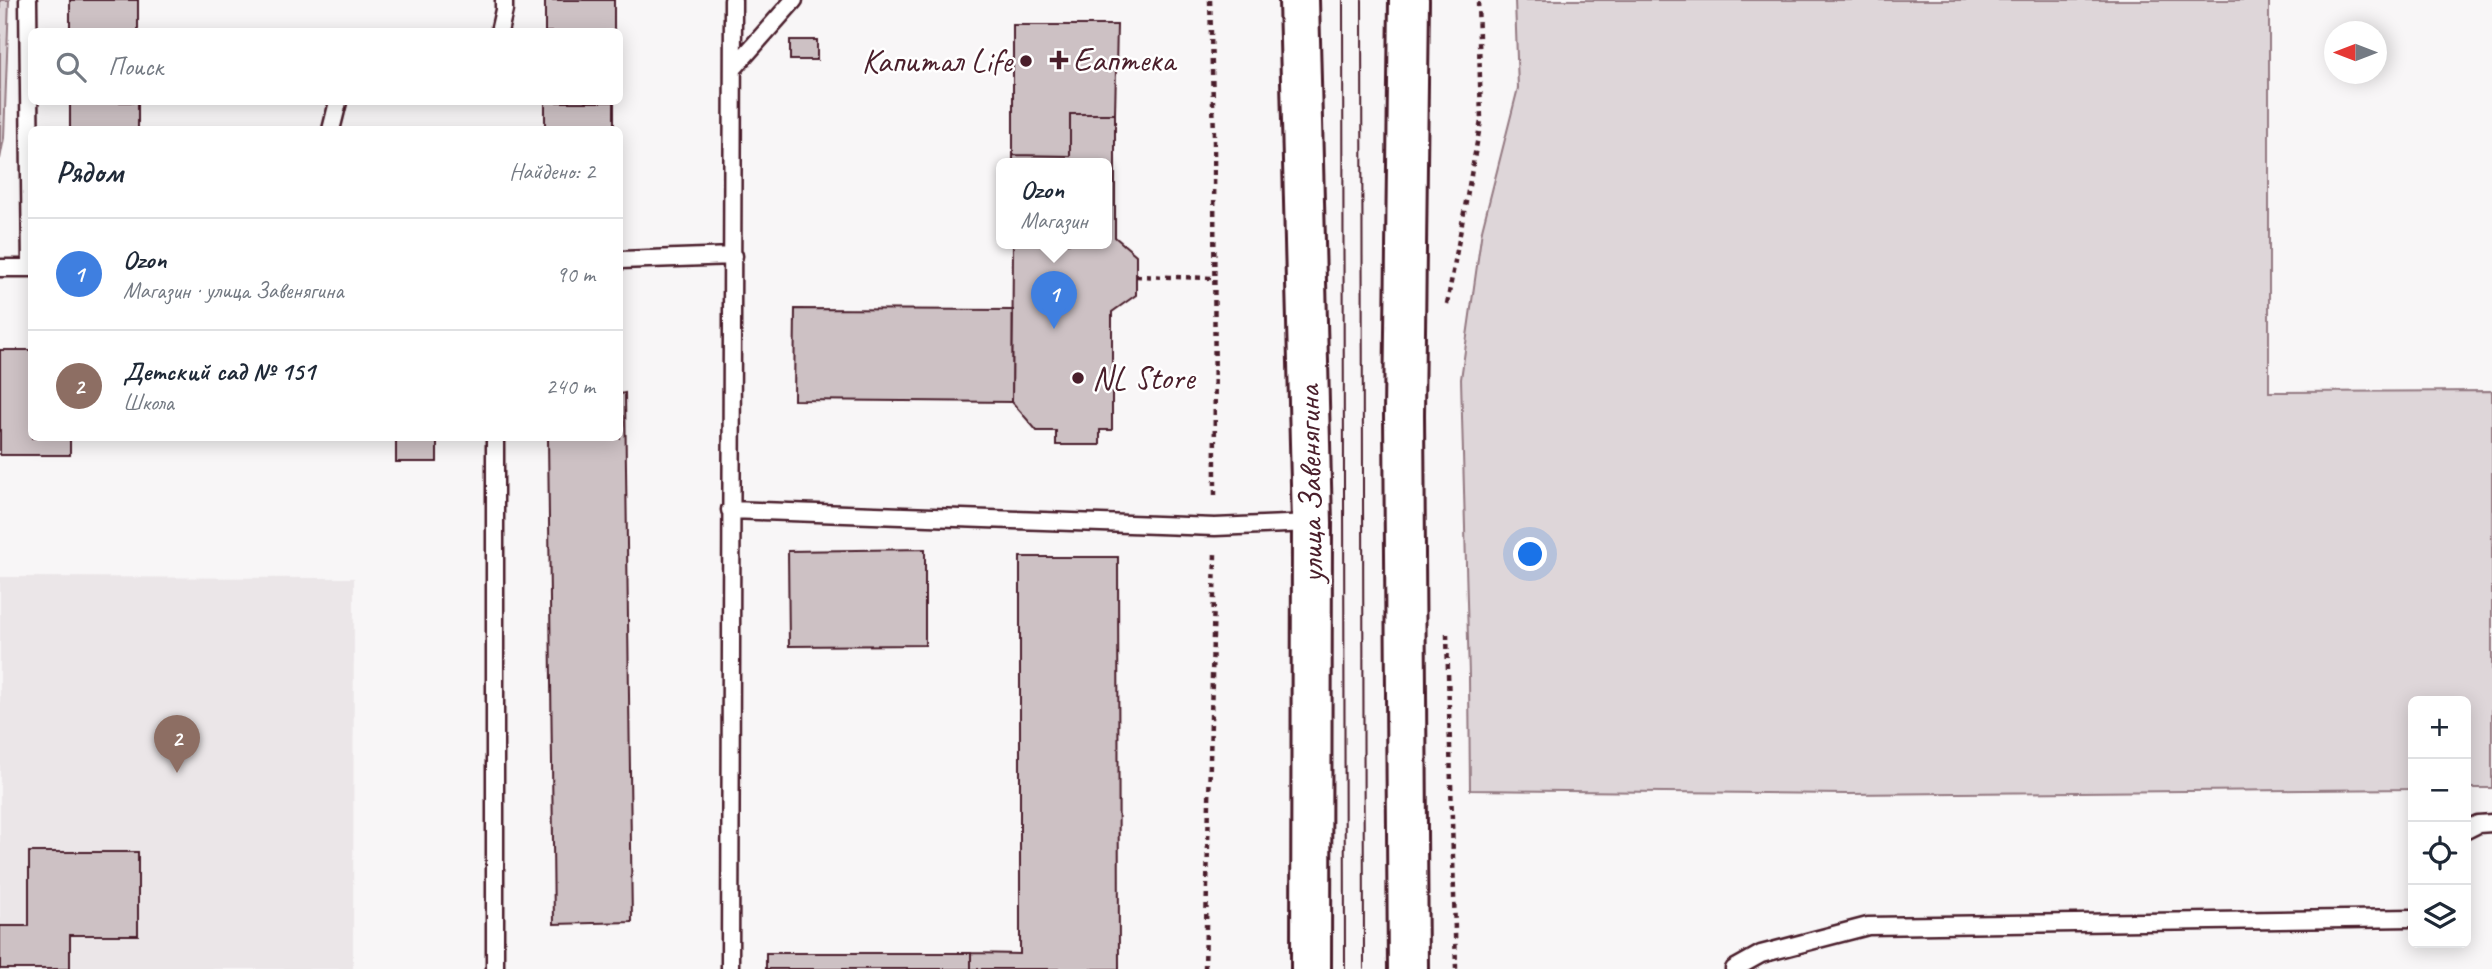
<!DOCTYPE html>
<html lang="ru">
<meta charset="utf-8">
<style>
:root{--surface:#fff;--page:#f2f2f3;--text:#1f2937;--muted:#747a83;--line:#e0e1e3;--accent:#4a1f2b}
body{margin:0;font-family:Caveat,sans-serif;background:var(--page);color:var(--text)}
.controls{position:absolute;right:21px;bottom:21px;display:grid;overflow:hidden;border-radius:10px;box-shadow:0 4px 18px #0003}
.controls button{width:63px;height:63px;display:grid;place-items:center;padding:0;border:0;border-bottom:2px solid var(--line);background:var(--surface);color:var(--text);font:35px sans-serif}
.compass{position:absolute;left:2324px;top:21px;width:63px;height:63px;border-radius:50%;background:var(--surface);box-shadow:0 4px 18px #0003;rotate:270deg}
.you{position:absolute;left:1531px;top:555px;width:24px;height:24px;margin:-18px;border:5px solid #fff;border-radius:50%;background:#1a73e8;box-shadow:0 0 0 10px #1a73e833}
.badge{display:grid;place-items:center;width:46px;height:46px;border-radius:50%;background:var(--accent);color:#fff;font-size:23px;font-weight:700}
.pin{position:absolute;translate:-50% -58px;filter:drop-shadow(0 2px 4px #0008)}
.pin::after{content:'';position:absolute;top:37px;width:24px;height:21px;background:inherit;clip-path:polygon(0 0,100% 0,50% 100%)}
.popup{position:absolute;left:996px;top:158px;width:116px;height:91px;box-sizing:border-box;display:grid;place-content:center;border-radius:10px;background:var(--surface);filter:drop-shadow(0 2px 5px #0005);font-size:23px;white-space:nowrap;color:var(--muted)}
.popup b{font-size:26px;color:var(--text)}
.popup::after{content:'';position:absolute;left:50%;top:100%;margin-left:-14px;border:14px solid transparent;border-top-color:var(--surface)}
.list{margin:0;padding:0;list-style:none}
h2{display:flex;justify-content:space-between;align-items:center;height:91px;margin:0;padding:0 28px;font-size:30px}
h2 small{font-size:23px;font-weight:400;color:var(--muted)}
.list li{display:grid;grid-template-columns:46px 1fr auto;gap:21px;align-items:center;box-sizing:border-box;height:112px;padding:0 28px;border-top:2px solid var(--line)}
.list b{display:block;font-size:26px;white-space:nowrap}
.list p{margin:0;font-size:23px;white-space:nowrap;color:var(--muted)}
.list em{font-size:23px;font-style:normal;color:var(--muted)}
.icon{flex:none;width:38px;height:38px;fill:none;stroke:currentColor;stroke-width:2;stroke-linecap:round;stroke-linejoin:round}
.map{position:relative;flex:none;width:2492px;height:969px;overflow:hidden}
.search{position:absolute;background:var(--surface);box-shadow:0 4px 18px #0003;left:28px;top:28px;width:595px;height:77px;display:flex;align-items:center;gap:18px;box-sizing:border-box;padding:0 24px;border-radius:10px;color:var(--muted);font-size:26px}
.panel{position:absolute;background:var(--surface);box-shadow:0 4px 18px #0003;left:28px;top:126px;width:595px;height:315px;border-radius:10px}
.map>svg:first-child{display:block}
.built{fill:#ebe6e8}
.green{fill:#ded6d9;stroke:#947a82;stroke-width:2}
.building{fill:#cdc1c4;stroke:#4a1f2b;stroke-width:2}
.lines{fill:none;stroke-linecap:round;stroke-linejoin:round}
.lane-casing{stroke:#4a1f2b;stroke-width:21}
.primary-casing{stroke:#4a1f2b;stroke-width:44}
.path{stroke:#4a1f2b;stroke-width:4.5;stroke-dasharray:5 5;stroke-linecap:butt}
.lane{stroke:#fff;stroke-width:16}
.primary{stroke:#fff;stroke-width:38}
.tram{stroke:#4a1f2b;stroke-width:2}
.poi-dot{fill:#4a1f2b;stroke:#fff;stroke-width:2.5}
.labels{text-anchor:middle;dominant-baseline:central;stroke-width:5;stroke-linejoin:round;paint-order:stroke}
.poi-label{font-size:33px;fill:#4a1f2b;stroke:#fff;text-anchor:start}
.street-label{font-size:33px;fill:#4a1f2b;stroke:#fff}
</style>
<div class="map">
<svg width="2492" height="969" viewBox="0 0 2492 969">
<rect width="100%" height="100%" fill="#f8f6f7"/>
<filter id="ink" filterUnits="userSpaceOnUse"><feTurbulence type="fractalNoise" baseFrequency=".0143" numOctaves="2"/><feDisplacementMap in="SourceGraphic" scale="14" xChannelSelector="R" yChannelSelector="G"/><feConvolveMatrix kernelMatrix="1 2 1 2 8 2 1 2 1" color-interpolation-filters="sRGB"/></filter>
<g filter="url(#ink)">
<path class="built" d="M0,577L354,578L353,969H0Z"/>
<path class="green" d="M0,0H9L4,138L0,159Z
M1515,0H2269V392L2492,391V788H2466V701H2413V789L1847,794L1470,790L1469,676L1461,379L1482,230L1518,88Z"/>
<path class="building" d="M70,0H138V32H70Z
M545,0H614V32H545Z
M1013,25H1117L1115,114H1070V156L1013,155Z
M790,40H817V60H790Z
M70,102H138V130H70Z
M545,102H614V130H545Z
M1070,114H1115V237L1136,255V295L1112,312V430H1100V445H1056V431H1037L1012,402L1013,243H1106V163H1013V155L1070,156Z
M795,309L1013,310L1012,402L794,400Z
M0,350H32V438H70V455H0Z
M625,393L632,922L554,924L548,438H620V394Z
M396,438H437V462H396Z
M925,549V645L789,646L788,551Z
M1020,557H1118L1119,969H971V953L1020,954Z
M29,852H138V935H70V969H0V926H29Z
M766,953H971V969H766Z"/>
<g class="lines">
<defs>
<path id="lane" d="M28,0L31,268
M499,32L504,10V0
M733,69L794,0
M331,130L338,102
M620,260L734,256
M0,268H32
M495,438V969
M730,510L1215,527L1312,523
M2466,830L2478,824L2492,823
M730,969C730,646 733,323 733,0
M1734,969L1761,954L1868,926L2413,918"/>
<path id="primary" d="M1299,0L1312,523L1311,969
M1408,969L1404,415L1409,0"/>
</defs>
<use href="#lane" class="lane-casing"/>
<use href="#primary" class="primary-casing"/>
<path class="path" d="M1210,0L1214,136L1215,499
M1136,276L1214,278
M1447,304L1481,121L1478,0
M1447,634L1456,969
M1205,969L1215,553"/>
<use href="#lane" class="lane"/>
<use href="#primary" class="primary"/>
<path class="tram" d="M1343,0L1345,969
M1362,0L1364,969"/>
</g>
</g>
<g class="poi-dot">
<path d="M1055.5 49.5h7v7h7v7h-7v7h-7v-7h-7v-7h7z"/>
<circle cx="1026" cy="61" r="7"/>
<circle cx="1078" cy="378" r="7"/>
</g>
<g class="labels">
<g class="poi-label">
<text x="1073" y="60">Еаптека</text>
<text x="1012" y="61" text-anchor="end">Капитал Life</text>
<text x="1092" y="378">NL Store</text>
</g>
<g class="street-label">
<text transform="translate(1310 484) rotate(-91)">улица Завенягина</text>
</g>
</g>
</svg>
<div class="controls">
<button>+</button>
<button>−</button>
<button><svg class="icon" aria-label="locate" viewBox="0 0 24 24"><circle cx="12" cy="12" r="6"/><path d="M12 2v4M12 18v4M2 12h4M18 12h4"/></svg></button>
<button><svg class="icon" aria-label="layers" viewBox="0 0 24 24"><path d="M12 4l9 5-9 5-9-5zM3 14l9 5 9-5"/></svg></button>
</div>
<svg class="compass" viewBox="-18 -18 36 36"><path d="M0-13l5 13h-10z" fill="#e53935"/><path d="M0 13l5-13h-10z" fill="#747a83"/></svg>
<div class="you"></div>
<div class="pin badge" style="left:1054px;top:329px;background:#3f7fe0">1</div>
<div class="popup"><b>Ozon</b>Магазин</div>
<div class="pin badge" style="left:177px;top:773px;background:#8d6e63">2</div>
<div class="search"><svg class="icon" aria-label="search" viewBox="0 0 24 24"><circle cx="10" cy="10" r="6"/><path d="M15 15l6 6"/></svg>Поиск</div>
<section class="panel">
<h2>Рядом<small>Найдено: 2</small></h2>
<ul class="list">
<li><span class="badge" style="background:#3f7fe0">1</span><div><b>Ozon</b><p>Магазин · улица Завенягина</p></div><em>90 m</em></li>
<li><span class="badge" style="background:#8d6e63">2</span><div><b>Детский сад № 151</b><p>Школа</p></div><em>240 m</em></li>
</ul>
</section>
</div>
